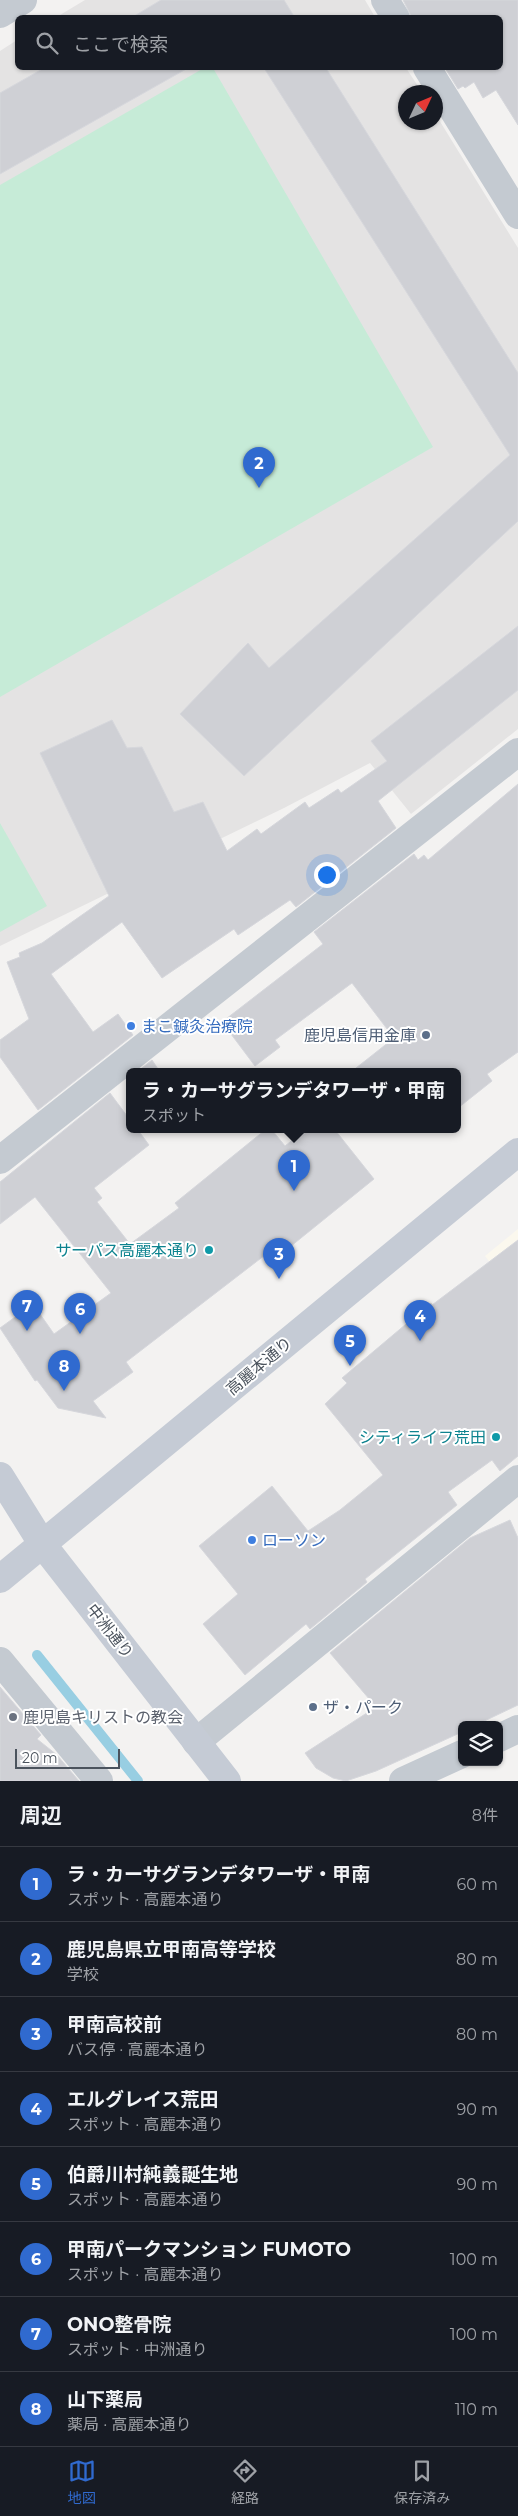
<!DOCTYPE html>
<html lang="ja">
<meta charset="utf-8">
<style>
:root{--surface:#171b24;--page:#242831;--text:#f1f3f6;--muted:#9ea1a6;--line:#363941;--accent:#306acf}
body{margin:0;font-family:Montserrat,"Noto Sans JP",sans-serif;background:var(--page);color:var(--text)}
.controls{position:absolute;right:15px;bottom:15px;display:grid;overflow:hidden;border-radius:8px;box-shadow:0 1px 4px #0004}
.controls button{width:45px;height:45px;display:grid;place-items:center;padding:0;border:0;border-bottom:1px solid var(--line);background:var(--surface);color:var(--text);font:25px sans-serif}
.compass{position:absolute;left:398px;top:85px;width:45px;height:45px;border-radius:50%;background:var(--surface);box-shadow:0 1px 4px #0004;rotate:46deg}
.scale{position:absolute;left:15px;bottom:12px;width:105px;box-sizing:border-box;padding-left:5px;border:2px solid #4b535d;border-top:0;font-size:14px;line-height:18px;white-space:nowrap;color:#4b535d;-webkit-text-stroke:4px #fff;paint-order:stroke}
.you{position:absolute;left:326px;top:874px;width:18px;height:18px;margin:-12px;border:4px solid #fff;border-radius:50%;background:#1a73e8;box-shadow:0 0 0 8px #1a73e833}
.badge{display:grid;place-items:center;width:32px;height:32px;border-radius:50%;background:var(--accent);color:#fff;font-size:16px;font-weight:700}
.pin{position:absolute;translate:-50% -41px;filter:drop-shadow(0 1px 2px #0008)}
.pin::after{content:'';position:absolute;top:26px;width:18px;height:15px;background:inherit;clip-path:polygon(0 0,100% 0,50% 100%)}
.popup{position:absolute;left:126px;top:1068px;width:335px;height:65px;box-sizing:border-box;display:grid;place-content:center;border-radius:8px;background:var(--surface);filter:drop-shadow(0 1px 4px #0005);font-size:16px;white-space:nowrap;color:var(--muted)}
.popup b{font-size:19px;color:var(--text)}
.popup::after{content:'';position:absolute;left:50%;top:100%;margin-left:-10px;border:10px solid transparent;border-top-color:var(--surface)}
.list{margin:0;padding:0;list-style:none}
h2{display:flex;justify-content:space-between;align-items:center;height:65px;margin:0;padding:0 20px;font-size:21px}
h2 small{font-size:16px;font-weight:400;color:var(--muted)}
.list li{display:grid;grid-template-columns:32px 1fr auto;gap:15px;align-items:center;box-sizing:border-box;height:75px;padding:0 20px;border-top:1px solid var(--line)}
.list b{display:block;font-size:19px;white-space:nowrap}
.list p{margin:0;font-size:16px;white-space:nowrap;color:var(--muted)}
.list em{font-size:16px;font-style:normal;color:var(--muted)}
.icon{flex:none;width:28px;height:28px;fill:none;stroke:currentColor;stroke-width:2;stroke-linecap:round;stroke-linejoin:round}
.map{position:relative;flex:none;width:518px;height:1781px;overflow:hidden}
.search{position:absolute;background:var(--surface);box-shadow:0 1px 4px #0004;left:15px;right:15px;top:15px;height:55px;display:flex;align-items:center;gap:12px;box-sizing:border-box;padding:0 18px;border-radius:8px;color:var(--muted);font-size:19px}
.sheet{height:665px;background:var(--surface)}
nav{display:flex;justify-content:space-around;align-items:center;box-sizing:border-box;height:70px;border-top:1px solid var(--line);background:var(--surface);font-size:14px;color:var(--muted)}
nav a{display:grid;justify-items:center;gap:2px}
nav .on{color:var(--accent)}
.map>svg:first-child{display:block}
.commercial{fill:#fbf8ee}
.education{fill:#e4e3e3}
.green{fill:#c6ebd7}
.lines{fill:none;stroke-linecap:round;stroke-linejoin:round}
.stream{stroke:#98cee2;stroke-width:10}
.building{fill:#cfd0d5;stroke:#d6d7dc}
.street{stroke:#c4cad1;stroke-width:28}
.secondary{stroke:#c5cbd5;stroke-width:28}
.shop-dot{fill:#3f7fe0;stroke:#fff;stroke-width:2}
.service-dot{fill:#5c6f8a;stroke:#fff;stroke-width:2}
.culture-dot{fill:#0f9aa8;stroke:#fff;stroke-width:2}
.worship-dot{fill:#6b7280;stroke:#fff;stroke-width:2}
.labels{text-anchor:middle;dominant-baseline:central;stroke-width:4;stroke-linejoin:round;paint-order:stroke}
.shop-label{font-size:16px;fill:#366cbe;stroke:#fff;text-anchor:start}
.service-label{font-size:16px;fill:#4e5e75;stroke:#fff;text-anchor:end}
.culture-label{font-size:16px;fill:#0d838f;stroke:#fff;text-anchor:end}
.street-label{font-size:16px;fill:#4b535d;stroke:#fff}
.worship-label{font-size:16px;fill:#5b616d;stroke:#fff;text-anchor:start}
</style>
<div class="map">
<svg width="518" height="1781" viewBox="0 0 518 1781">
<rect width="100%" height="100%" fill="#f3f2f1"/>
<path class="commercial" d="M518,1229V1298L485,1256Z"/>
<path class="education" d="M85,0H365L375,17L55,18Z
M17,40L18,68H406L422,92H406V122H436V115L518,248V729L411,814L370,763L284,808L0,946V51Z"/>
<path class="green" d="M204,68H213L433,447L0,697V185Z
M0,823L47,906L0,932Z"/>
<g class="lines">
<path class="stream" d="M37,1655L138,1781"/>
</g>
<path class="building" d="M161,0H284L295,18H131Z
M403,0H518V125L496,90L483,98L474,82L465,88L463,86L458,89L445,68H500V18H412Z
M44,68H188L0,174V93Z
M264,68H326L518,373V521L244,776L180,714L248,643L269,668L510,455Z
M518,626V690L378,801L396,828L296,907L290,900L238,935L234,929L162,978L122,922L51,974L93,1032L118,1014L133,1035L38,1110L0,1057V1040L29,1019L7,962L20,957L19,953L42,943L109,896L40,753L112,720L127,748L142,747L174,812L203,802L227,851L257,829L261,834L305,802L309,808L338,789L341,793L387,761L371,741Z
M518,784V1052L487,1074L492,1081L458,1108V1072H351L394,1038L352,983L275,1040L280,1047L255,1066L222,1022L323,944L314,932L414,854L418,860L424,855L428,860Z
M152,1060L160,1072H137Z
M110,1093L130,1120V1130H138L149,1145L94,1188L102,1198L97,1202L130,1244L179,1208L175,1203L265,1130H272L285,1146L305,1130H335L374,1179L275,1259L269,1252L126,1362L133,1372L93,1401L106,1418L58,1408L37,1380L35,1381L0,1328L33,1304L54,1334L111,1293L35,1197L0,1224V1182Z
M518,1240V1456L500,1471L492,1460L448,1492L457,1505L365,1579L367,1582L310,1629L306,1624L245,1675L203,1624L238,1594L199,1546L272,1486L308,1531L340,1510L383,1475L325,1404L347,1383L342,1378L431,1303L432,1305Z
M510,1520L518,1538V1705L476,1725H462V1732L376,1771L346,1781L333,1778L316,1768L305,1753L376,1707L330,1653L470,1538Z
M0,1687L41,1735L37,1739L57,1755L79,1781H0Z"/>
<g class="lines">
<path class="street" d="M385,0L396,18
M0,14L23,0
M427,68L518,215
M0,1160L518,752
M0,1661L99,1781
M499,1738L518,1729
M196,1742L518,1479
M403,1781L462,1754"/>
<path class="secondary" d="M0,1476L43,1545L227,1781
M0,1579L518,1152"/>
</g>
<g class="shop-dot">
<circle cx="131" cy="1026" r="5"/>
<circle cx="252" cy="1540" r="5"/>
</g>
<g class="service-dot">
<circle cx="426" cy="1035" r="5"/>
<circle cx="313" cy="1707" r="5"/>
</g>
<g class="culture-dot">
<circle cx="209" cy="1250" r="5"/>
<circle cx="496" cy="1437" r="5"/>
</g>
<circle class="worship-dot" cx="13" cy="1717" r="5"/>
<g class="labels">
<g class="shop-label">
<text x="141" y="1026">まこ鍼灸治療院</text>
<text x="262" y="1540">ローソン</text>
</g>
<g class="service-label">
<text x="416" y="1035">鹿児島信用金庫</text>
<text x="323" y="1707" text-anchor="start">ザ・パーク</text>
</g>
<g class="culture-label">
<text x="199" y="1250">サーパス高麗本通り</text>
<text x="486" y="1437">シティライフ荒田</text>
</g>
<g class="street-label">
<text transform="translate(259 1366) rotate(-40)">高麗本通り</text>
<text transform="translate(110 1631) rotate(52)">中洲通り</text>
</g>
<g class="worship-label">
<text x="23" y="1717">鹿児島キリストの教会</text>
</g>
</g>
</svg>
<div class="controls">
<button><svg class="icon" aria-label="layers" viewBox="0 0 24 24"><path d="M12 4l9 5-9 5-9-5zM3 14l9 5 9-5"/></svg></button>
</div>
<svg class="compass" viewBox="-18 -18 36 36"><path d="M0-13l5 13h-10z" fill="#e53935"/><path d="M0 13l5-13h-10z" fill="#9ea1a6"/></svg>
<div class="scale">20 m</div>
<div class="you"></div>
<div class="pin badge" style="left:294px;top:1191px">1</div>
<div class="popup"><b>ラ・カーサグランデタワーザ・甲南</b>スポット</div>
<div class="pin badge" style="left:259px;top:488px">2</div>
<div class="pin badge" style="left:279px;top:1279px">3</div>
<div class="pin badge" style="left:420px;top:1341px">4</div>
<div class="pin badge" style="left:350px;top:1366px">5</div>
<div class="pin badge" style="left:80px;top:1334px">6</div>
<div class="pin badge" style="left:27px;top:1331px">7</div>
<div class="pin badge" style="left:64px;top:1391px">8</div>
<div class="search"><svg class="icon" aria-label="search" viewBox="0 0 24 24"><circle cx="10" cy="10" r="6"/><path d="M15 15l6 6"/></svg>ここで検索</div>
</div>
<section class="sheet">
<h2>周辺<small>8件</small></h2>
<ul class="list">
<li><span class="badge">1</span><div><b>ラ・カーサグランデタワーザ・甲南</b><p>スポット · 高麗本通り</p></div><em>60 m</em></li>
<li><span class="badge">2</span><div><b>鹿児島県立甲南高等学校</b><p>学校</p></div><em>80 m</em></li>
<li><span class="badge">3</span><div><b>甲南高校前</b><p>バス停 · 高麗本通り</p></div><em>80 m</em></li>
<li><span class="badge">4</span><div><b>エルグレイス荒田</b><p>スポット · 高麗本通り</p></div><em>90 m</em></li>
<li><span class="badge">5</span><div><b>伯爵川村純義誕生地</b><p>スポット · 高麗本通り</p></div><em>90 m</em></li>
<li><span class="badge">6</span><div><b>甲南パークマンション FUMOTO</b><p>スポット · 高麗本通り</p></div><em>100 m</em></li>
<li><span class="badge">7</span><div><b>ONO整骨院</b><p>スポット · 中洲通り</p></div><em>100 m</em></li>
<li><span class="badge">8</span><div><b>山下薬局</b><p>薬局 · 高麗本通り</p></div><em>110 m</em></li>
</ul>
</section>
<nav>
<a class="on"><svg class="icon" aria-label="map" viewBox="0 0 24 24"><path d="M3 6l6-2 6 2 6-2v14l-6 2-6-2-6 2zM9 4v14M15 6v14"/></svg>地図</a>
<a><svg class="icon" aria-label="directions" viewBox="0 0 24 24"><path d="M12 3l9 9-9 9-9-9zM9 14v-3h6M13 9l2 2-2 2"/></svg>経路</a>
<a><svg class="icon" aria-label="saved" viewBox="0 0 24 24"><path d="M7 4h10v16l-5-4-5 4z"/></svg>保存済み</a>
</nav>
